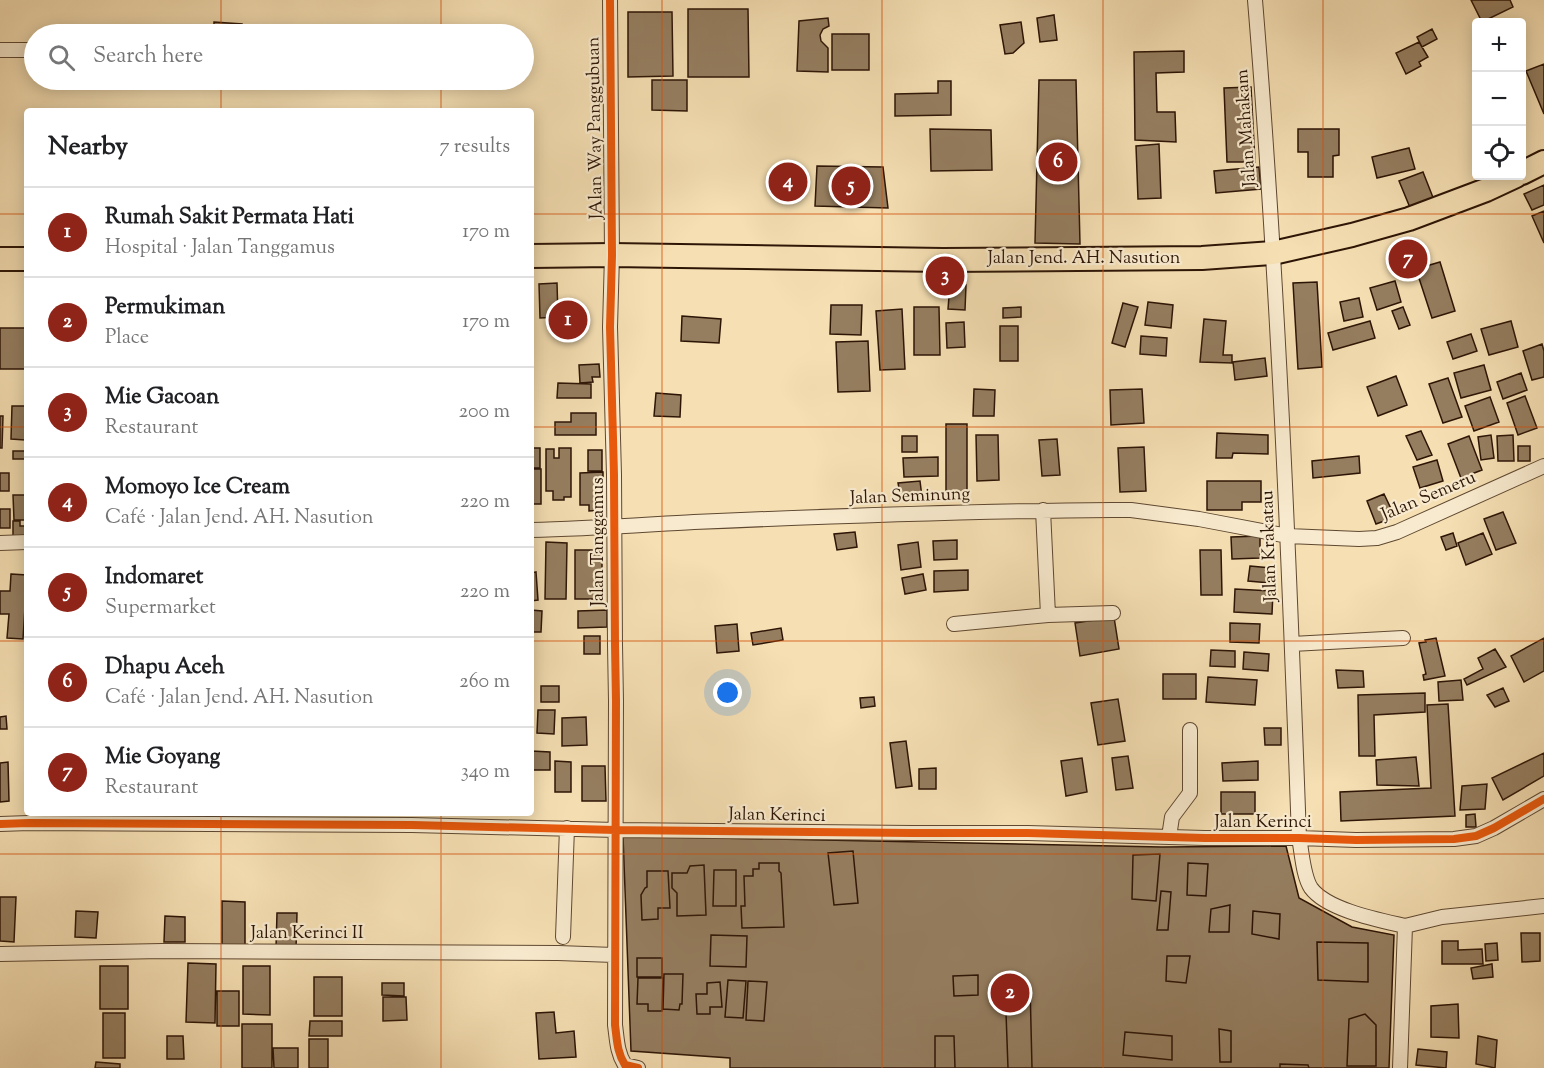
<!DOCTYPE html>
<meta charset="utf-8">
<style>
:root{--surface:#fff;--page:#f6f6f6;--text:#202124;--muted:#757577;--line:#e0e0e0;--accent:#8f2418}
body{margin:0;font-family:"Sorts Mill Goudy",serif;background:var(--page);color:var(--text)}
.controls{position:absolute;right:18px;top:18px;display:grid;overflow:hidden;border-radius:6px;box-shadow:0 3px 15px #0003}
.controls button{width:54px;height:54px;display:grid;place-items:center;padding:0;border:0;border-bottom:2px solid var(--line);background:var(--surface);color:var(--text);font:30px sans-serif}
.you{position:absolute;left:728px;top:693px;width:21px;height:21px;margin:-15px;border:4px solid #fff;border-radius:50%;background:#1a73e8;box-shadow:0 0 0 9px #1a73e833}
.badge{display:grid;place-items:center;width:39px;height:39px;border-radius:50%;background:var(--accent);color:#fff;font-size:20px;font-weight:700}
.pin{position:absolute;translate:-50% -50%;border:3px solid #fff;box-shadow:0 2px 6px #0006}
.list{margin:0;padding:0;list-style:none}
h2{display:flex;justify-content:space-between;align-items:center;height:78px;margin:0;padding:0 24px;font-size:26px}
h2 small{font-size:20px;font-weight:400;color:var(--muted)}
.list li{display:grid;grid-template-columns:39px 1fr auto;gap:18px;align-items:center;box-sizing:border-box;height:90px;padding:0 24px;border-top:2px solid var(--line)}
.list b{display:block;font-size:22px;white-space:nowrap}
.list p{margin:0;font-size:20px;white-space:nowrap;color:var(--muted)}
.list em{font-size:20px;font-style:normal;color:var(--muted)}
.icon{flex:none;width:33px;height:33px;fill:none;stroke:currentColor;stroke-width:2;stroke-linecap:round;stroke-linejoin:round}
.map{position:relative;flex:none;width:1544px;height:1068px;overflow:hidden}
.search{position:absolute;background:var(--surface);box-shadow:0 3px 15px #0003;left:24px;top:24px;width:510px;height:66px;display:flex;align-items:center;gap:15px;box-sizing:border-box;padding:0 21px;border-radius:33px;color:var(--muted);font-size:22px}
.panel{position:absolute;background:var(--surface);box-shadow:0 3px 15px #0003;left:24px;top:108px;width:510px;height:708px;border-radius:6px}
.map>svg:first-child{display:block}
.building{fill:#957e60;stroke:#2d1506;stroke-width:1.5}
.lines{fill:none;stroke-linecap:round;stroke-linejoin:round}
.minor-casing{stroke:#5f4831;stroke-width:16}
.trunk-casing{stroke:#2d1506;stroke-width:26}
.minor{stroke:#f8eace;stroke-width:14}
.trunk{stroke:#f5dfb3;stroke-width:22}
.cycleway-casing{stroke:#f8eace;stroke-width:11}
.cycleway{stroke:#e8590c;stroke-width:8}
.grid{fill:none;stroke:#d5520b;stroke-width:1.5;stroke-opacity:0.55}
.labels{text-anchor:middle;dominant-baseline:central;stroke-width:4.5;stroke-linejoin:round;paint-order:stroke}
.street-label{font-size:18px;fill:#2d1506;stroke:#f8eace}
</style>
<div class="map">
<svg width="1544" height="1068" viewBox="0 0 1544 1068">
<rect width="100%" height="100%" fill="#f5dfb3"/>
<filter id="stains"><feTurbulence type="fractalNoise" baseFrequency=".00333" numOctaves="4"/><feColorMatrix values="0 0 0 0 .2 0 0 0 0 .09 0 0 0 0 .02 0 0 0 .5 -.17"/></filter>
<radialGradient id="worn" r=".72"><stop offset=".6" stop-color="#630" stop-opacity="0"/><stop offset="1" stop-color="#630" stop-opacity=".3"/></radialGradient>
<path class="building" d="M1471,0H1510L1513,7L1482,22Z
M688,9H748L749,77H688Z
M628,12H672L673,76L628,77Z
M1054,15L1057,40L1040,42L1037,18Z
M828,18L829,26L823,29L820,35L821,41L828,48V72L797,71L799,21Z
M214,22L242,24L241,34H214Z
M1021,22L1024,43L1013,53L1005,54L1000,25Z
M1432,29L1437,39L1422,47L1417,37Z
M832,34H869V70H832Z
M1419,42L1428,57L1419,62L1421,66L1406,74L1396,53Z
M1184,51V72L1156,73L1157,112H1175L1176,142L1135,140L1134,52Z
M1544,64V114L1526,71Z
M652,80H687V111L652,110Z
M1039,80H1076L1080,244L1035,243Z
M938,81H951V115L895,116V94L938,93Z
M1251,87L1255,162H1227L1224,88Z
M930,129L991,130L992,170L931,171Z
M1298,129H1339V155L1333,156V177H1308V152H1298Z
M1159,144L1161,198L1138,199L1136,146Z
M1409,148L1415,169L1377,178L1372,157Z
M817,166L883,167L888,208L815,206Z
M1259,167L1261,189L1216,193L1214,171Z
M1423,172L1434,200L1411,210L1399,181Z
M1544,185V205L1532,210L1524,194Z
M1544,211V243L1532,216Z
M1440,262L1455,311L1432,318L1416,269Z
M1395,281L1401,302L1377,310L1370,288Z
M1317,282L1322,367L1298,369L1293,283Z
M557,283L558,317L540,318L539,284Z
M950,284L966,285L965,310L948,309Z
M1359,298L1363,317L1344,321L1340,302Z
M1148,302L1173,305L1171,328L1145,325Z
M1123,303L1138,307L1125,347L1112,343Z
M831,305H862L861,335L830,334Z
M914,307H939L940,355H914Z
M1021,307V317L1003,318V308Z
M1403,307L1410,325L1399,329L1392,311Z
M902,309L905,369L880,370L876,311Z
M682,316L721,319L719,343L681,341Z
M1204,319L1226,321L1223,355H1232V363L1200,362Z
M1370,321L1375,338L1333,350L1328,333Z
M1511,321L1518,347L1489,355L1481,329Z
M964,322L965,347L947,348L946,323Z
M1000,326H1018V361H1000Z
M0,328H25V369H0Z
M1471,334L1477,351L1453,359L1447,342Z
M1141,336L1167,338L1166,356L1140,354Z
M868,341L870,391L838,392L836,342Z
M1542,344L1544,351V377L1532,380L1523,351Z
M1265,358L1267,376L1235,380L1233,362Z
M599,364L600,377H592L593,382L580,383L579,365Z
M1484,365L1491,390L1461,398L1454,373Z
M1521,373L1527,390L1503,399L1497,382Z
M1396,376L1407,405L1378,416L1367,387Z
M1448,378L1462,417L1443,423L1429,384Z
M558,383L591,384V398H557Z
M974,389L995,390L994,416H973Z
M1142,389L1144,423L1111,425L1110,390Z
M656,393L681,395L680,417L654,416Z
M1525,396L1537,428L1518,435L1507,403Z
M1490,397L1499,422L1474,431L1465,406Z
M12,406H26L25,440L11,439Z
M571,413H596V435H555V422H571Z
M0,416H3L2,448H0Z
M946,424H967V497H946Z
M1421,431L1432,455L1417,460L1406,436Z
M1217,433L1268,435V454L1233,453L1232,458H1216Z
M976,435H998L999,480L977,481Z
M1491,435L1494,458L1481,460L1478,437Z
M1513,435L1514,461H1498L1497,436Z
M902,436H917V452H902Z
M1469,436L1482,470L1461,478L1448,444Z
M1057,439L1060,475L1042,476L1039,440Z
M1518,446H1530V461H1518Z
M1144,447L1146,491L1120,492L1118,448Z
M531,448H540V468H531Z
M559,448H571V497H564V500H553V491H546V449H554V458H559Z
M588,450H602V471H588Z
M13,451H27V459H13Z
M1359,456L1360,473L1313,478L1312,461Z
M938,457V476L904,477L903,458Z
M1437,460L1443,481L1420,488L1413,467Z
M531,469H541V504H533V506H531Z
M603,472V510L589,511V505H580V473Z
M0,473H9V491H0Z
M920,481L922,497L901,499L898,483Z
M1207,481H1261V502H1242V510H1207Z
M1384,494L1395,517L1376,524L1367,501Z
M13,495H25V520H14Z
M0,509H10V528H0Z
M1503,512L1516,543L1496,550L1484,519Z
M13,521H20V526H27V537H13Z
M855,532L857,547L837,550L834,534Z
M1453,533L1457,546L1446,550L1441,537Z
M1483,533L1492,554L1466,565L1458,543Z
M1260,536V558L1232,559L1231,537Z
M957,540V559L934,560L933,541Z
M546,542L567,543L566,599H545Z
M918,542L921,567L901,570L898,545Z
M575,550H602V599H575Z
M1200,550H1221L1222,595H1201Z
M1250,566L1271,568L1270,583L1248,581Z
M968,570V590L934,592V571Z
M536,572L538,600L531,601V573Z
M11,574L27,575L23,639L7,638L9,614H0V591H10Z
M923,574L926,590L905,594L902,578Z
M1235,589L1273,591L1272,614L1234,612Z
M531,610L542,611L541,632H531Z
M607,610V627L578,628V611Z
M1114,617L1119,649L1080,656L1075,623Z
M1230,623L1260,624L1259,643L1230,642Z
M737,624L739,651L717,653L715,626Z
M781,628L783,640L753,645L751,633Z
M584,636H600V654H584Z
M1436,638L1445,676L1424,680L1423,675L1426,674L1419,643L1426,642L1425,640Z
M1544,638V671L1524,682L1511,656Z
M1495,649L1506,667L1467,685L1464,679L1483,669L1478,658Z
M1211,650L1235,651V667L1210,666Z
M1244,652L1269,654L1268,671L1243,669Z
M1336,670L1363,671L1364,687L1338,688Z
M1163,674H1196V699H1163Z
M1208,677L1257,680L1255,705L1206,702Z
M1461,680L1463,700L1439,701L1438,682Z
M541,686H559V702H541Z
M1503,688L1509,701L1495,707L1487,695Z
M1425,693V712L1374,715L1375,756H1359L1358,695Z
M874,697L875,706L861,708L860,698Z
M1118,699L1125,741L1098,745L1091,703Z
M1448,704L1455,816L1341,821L1340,792L1431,788L1427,705Z
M538,710H555L554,734L537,733Z
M6,716L7,729H0V717Z
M586,717L587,745L562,746V718Z
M1264,728H1281V745H1265Z
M906,741L912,786L896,788L890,743Z
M531,751L550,752V770H531Z
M1544,753V776L1503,800L1492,778Z
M1128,756L1133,788L1116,790L1112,758Z
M1416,757L1419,786L1377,785L1376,760Z
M1082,758L1087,792L1066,796L1061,761Z
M555,761L571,762V792H555Z
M1258,761V780L1223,781L1222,763Z
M8,762L9,801L0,802V763Z
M582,766H605L606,801H582Z
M936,768V789H919V769Z
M1487,784L1485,809L1460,810L1462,786Z
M1221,792H1255V814H1221Z
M1475,814L1476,827H1466V815Z
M623,836L1162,847L1286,846L1299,898L1352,927L1394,935L1389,1068H730V1058L631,1051Z
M853,851L858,903L834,905L828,853Z
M1160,854L1156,901L1132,899L1133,855Z
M759,863H779V871L781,873L784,927L742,928L741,906H745L744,876H753V869H759Z
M1188,863L1208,864L1206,896L1187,895Z
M704,865L706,915L677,916V893L672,888V873H687L690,866Z
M714,870H736V906H713Z
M647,871H668L670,908H658V919L642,920L641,895L645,888L647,887Z
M1161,891L1171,892L1168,930H1157Z
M0,897H16L14,942L0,941Z
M222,901L245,902V946H222Z
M1230,905L1229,932H1209L1211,909Z
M76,911L98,912L96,938L75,937Z
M1253,911L1280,914L1279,939L1252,934Z
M277,913H297L296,949L276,948Z
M165,916L185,917V942H164Z
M1521,933H1540V961L1522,962Z
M711,935L747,936L746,967L710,966Z
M1442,941H1458V950L1482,949L1483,964H1442Z
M1317,942L1368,943V982L1318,980Z
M1497,943L1498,960L1486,961L1485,944Z
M1167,956H1190L1186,983L1166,981Z
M637,958H662V977H637Z
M188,963L216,964L215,1023L186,1022Z
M1492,964L1493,977L1473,979L1471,968Z
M100,966H128V1009H100Z
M243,966H270V1015L243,1014Z
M664,974H683L682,1004H680L679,1010L663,1009Z
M978,975V995L954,996L953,976Z
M314,977H342V1016H314Z
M638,978H663L662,1011H648V1004H637Z
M728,980L746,981L743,1018L725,1017Z
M748,981L767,982L764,1021L746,1020Z
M720,982L722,1007H710V1014H697L696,994H707V983Z
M382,983H404V996L382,995Z
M1005,985H1030L1032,1068H1008Z
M217,991H239V1026H217Z
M383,997H406L407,1020L383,1021Z
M1458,1004L1459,1038L1431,1037V1006Z
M554,1012L556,1033L574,1031L576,1057L539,1059L536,1013Z
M103,1013H125V1058H103Z
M1365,1014L1376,1025V1066H1347L1349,1019Z
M310,1021H342V1036H309Z
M242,1024H272V1068H242Z
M1219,1029L1231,1031V1062H1220Z
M1125,1032L1172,1036V1060L1123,1055Z
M167,1036H183L184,1059H167Z
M935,1036H954L955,1068H935Z
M1478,1036L1497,1040L1495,1068L1476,1064Z
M309,1039H328V1068H309Z
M273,1048H298V1068H274Z
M1418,1049L1447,1052L1446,1068L1416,1065Z
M96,1062L120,1064V1068H95Z
M1280,1064L1308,1065L1309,1068H1280Z"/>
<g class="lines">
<defs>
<path id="minor" d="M610,0L612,255L610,327L614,475L615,645L616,701L615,1025C617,1039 617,1053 625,1065L638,1068
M1255,0C1278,279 1289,558 1299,838C1302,852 1303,876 1311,888C1327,910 1379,920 1405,926
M0,50H34
M1043,510L1048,615
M531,530C586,529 640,525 694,522C834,516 973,511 1112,510H1131L1199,519L1288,536L1359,539L1377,538L1397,532L1544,466
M0,543L27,542
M954,624L1048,615L1113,613
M1292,644L1403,638
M0,824L29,823L412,825L616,830L912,833H1028L1205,838H1299L1356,840L1454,839L1476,836L1494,828L1544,799
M1169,837L1172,817L1190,793V730
M563,937L567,828
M0,954L163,951L558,953L614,955
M1400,1068L1405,926L1442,917L1544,906"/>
<path id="trunk" d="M1522,173L1544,162
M531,256L612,255L943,260L1202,258L1273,253L1352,235L1409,219L1486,190L1516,176
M0,259H27"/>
</defs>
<use href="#minor" class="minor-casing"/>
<use href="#trunk" class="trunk-casing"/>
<use href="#minor" class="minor"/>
<use href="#trunk" class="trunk"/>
<defs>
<path id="cycleway" d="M610,0L612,255L610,327L614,475L615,645L616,701L615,1025C617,1039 617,1053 625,1065L638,1068
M0,824L29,823L412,825L616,830L912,833H1028L1205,838H1299L1356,840L1454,839L1476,836L1494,828L1544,799"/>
</defs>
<use href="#cycleway" class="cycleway-casing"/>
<use href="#cycleway" class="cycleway"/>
</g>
<path class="grid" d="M221,0V34M441,0V34M662,0V1068M882,0V1068M1103,0V1068M1323,0V1068M221,80V111M441,80V111M0,214H27M531,214H1544M0,427H27M531,427H1544M0,641H27M531,641H1544M221,813V1068M441,813V1068M0,854H1544"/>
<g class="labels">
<g class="street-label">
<text transform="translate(596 128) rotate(-91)">JAlan Way Panggubuan</text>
<text transform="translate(1247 128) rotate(-94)">Jalan Mahakam</text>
<text x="1084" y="259">Jalan Jend. AH. Nasution</text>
<text transform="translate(910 497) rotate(-2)">Jalan Seminung</text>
<text transform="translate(1429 497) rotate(-23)">Jalan Semeru</text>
<text transform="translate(599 542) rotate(-90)">Jalan Tanggamus</text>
<text transform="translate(1270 546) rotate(-92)">Jalan Krakatau</text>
<text transform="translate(777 816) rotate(1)">Jalan Kerinci</text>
<text x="1263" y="823">Jalan Kerinci</text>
<text x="307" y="934">Jalan Kerinci II</text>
</g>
</g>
<rect width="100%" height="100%" filter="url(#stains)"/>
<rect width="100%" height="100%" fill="url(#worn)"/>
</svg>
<div class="controls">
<button>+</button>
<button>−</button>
<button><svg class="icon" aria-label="locate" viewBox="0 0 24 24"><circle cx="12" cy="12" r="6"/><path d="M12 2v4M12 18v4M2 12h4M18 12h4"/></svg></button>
</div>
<div class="you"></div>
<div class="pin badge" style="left:568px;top:320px">1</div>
<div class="pin badge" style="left:1010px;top:993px">2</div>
<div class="pin badge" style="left:945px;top:276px">3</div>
<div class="pin badge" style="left:788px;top:182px">4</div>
<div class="pin badge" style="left:851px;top:186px">5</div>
<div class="pin badge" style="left:1058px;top:162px">6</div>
<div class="pin badge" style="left:1408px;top:259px">7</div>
<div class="search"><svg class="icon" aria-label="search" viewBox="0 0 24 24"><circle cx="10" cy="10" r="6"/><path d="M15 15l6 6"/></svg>Search here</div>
<section class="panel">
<h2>Nearby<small>7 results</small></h2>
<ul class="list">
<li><span class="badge">1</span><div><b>Rumah Sakit Permata Hati</b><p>Hospital · Jalan Tanggamus</p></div><em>170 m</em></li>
<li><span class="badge">2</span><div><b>Permukiman</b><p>Place</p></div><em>170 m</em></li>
<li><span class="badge">3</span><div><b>Mie Gacoan</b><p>Restaurant</p></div><em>200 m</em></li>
<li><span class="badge">4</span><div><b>Momoyo Ice Cream</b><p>Café · Jalan Jend. AH. Nasution</p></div><em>220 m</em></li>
<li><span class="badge">5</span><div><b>Indomaret</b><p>Supermarket</p></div><em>220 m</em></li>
<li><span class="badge">6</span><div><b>Dhapu Aceh</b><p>Café · Jalan Jend. AH. Nasution</p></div><em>260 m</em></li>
<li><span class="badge">7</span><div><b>Mie Goyang</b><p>Restaurant</p></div><em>340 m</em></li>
</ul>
</section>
</div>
